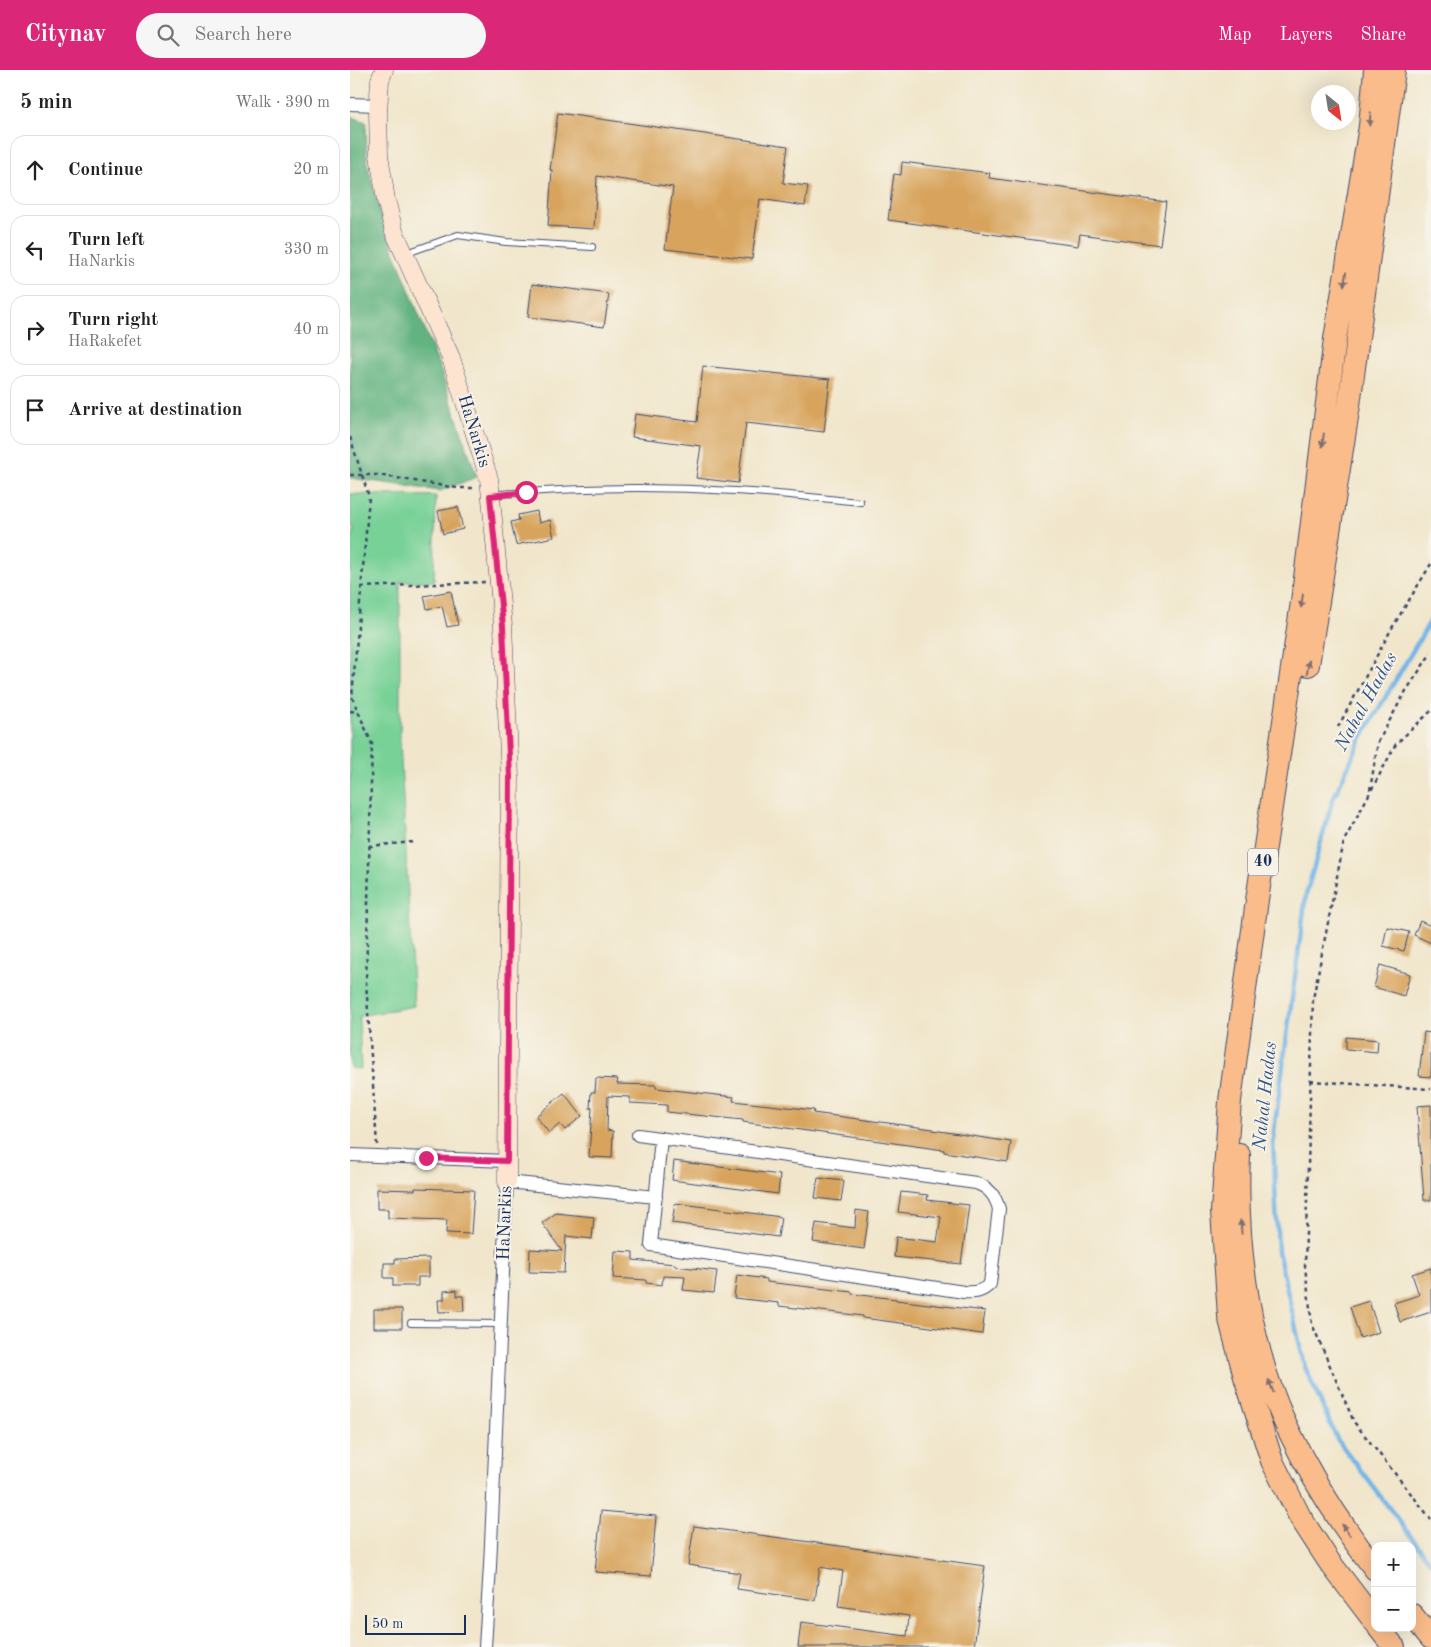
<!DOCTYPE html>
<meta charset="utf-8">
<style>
:root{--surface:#fff;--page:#f6f6f6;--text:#222;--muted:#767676;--line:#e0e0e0;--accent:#db2777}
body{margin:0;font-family:"Old Standard TT",serif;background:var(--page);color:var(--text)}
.controls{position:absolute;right:15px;bottom:15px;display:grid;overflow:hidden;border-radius:10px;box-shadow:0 5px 20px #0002}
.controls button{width:45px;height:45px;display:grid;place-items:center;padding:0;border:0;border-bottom:1px solid var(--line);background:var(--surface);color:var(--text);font:25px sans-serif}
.compass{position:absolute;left:961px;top:15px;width:45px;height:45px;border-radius:50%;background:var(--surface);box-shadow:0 5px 20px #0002;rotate:150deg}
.scale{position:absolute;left:15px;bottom:12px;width:101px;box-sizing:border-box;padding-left:5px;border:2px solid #1b2f5e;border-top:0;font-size:14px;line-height:18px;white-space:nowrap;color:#1b2f5e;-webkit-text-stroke:4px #f7f3e8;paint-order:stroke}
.stop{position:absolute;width:15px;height:15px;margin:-11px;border:4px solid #db2777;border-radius:50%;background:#fff}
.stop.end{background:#db2777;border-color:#fff;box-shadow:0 1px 5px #0008}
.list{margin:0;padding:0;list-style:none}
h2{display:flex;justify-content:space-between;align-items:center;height:65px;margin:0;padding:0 20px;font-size:21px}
h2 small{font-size:16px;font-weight:400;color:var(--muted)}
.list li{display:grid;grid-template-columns:32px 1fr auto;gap:15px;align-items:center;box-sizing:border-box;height:70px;margin:0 10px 10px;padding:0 10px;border:1px solid var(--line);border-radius:15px}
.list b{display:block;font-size:19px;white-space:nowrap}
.list p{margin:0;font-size:16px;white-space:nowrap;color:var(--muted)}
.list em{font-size:16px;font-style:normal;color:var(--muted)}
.icon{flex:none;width:28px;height:28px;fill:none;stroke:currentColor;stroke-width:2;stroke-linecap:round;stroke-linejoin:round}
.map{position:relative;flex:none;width:1081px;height:1577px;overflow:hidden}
header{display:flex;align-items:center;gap:30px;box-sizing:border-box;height:70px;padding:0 25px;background:var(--accent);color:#fff}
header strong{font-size:24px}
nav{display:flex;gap:28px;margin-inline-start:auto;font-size:18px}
.search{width:350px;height:45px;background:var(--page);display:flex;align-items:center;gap:12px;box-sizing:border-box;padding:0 18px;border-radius:28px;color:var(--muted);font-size:19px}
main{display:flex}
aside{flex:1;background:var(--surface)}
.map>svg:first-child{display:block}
.green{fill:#78d197;stroke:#4a807a}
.forest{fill:#62b380;stroke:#3e716f}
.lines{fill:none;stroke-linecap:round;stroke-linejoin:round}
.stream{stroke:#72b5e7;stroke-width:4.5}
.building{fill:#d8a45d}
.lane-casing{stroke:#3b4a6e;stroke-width:8}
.street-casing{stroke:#3b4a6e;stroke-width:14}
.secondary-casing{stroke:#3b4a6e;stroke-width:19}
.highway-casing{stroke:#3b4a6e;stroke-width:24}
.path{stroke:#3b4a6e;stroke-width:2.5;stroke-dasharray:4 4;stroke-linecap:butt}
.lane{stroke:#fff;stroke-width:6}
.street{stroke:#fff;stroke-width:12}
.secondary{stroke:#fde4d0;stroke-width:18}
.highway{stroke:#f9bc8a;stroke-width:22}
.oneway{fill:#7f6e72}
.route{stroke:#db2777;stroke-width:6}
.labels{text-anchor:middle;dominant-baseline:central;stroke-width:4;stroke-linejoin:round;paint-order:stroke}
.shield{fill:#f7f3e8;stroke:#5d6a87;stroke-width:1}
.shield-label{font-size:16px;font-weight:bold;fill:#1b2f5e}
.street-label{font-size:18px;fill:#1b2f5e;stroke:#f7f3e8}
.water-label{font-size:19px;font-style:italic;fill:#355787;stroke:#f7f3e8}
</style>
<header>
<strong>Citynav</strong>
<div class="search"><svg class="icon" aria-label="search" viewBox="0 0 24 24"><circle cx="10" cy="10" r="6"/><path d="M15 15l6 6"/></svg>Search here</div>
<nav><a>Map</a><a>Layers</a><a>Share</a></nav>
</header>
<main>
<aside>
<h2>5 min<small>Walk · 390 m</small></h2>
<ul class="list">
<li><svg class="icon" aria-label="ahead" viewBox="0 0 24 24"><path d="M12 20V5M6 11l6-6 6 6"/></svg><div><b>Continue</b></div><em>20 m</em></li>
<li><svg class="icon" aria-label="left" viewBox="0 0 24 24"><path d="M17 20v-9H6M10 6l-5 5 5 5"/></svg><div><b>Turn left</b><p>HaNarkis</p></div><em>330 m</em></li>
<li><svg class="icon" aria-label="right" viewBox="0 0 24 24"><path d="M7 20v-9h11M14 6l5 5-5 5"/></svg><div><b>Turn right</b><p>HaRakefet</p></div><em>40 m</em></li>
<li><svg class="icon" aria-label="arrive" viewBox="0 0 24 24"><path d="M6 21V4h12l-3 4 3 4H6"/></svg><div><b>Arrive at destination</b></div></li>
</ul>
</aside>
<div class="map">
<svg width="1081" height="1577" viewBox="0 0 1081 1577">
<rect width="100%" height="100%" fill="#f7f3e8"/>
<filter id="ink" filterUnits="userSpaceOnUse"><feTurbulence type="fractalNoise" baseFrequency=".02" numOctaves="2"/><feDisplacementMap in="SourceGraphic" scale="10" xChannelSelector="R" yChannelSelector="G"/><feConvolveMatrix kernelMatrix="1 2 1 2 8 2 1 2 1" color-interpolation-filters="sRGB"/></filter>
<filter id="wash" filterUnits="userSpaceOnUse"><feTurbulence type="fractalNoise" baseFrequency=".0096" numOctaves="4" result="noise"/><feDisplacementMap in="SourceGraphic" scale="20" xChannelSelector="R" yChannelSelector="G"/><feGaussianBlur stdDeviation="1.12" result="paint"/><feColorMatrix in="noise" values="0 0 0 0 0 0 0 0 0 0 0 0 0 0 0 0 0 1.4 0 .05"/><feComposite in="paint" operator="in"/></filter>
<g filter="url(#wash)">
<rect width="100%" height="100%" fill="#f1e6cb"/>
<path class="green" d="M0,424L86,426L84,511L50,512V671L64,936L9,946L11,999L0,998V473L4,458L0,457Z"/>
<path class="forest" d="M0,46L16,52L17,93L32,150L89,296L127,407L90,421L0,408Z"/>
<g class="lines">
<path class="stream" d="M1081,550L1012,667L983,729L956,825L923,1069L928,1181L955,1297L987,1369L1081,1493"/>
</g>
<g id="blocks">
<path class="building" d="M208,43L438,76L433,113L458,116L455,136L410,129L402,189L315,179L323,117L247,106L244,159L198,156L202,100H200Z
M552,92L640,103L639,108L816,132L810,175L730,164L728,176L538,150L544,104L551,105Z
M182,214L259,224L254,257L178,247Z
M353,296L480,309L474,362L396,353L388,413L346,408L351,376L282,367L285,344L347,352Z
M108,437L113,459L93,464L88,441Z
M187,441L189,453L200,450L204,467L166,475L161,452L169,450L168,445Z
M101,521L108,555L97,557L92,536L77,539L74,526Z
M1070,851L1081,856V873L1064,865Z
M1037,857L1059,862L1054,881L1033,876Z
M1030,895L1060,904L1054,926L1024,917Z
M1074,962L1081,963V1007L1069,1006Z
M996,967L1028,970L1027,982L996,979Z
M246,1008L268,1009L267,1014L306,1015V1018L384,1027L383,1031L464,1040L463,1043L583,1059V1060L661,1072L658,1092L594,1082V1080L393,1052V1050L317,1042V1035L280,1033V1027L258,1026L257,1060L263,1061L262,1088L239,1087L242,1037L240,1039L241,1022H245Z
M214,1023L232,1046L215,1060L210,1054L199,1063L186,1046Z
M1081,1035V1130H1074L1067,1036Z
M324,1091L430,1105L428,1124L322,1110Z
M468,1108L494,1111L491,1131L465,1128Z
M65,1118L124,1120L121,1164L96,1163L97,1150L38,1148V1139H27V1119L65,1120Z
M551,1122L578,1125L577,1130L619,1135L611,1194L544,1187L546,1167L587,1172L591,1147L548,1142Z
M325,1133L431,1147L428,1167L322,1153Z
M506,1140L519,1142L514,1179L463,1172L466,1153L505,1158Z
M206,1143L244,1147L242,1169L216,1166L214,1203L179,1202L180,1179L212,1181L192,1153Z
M265,1181L283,1182V1190L325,1194V1196L367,1201L364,1223L333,1220L335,1207L313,1206L312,1215L296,1213V1210L263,1208Z
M79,1188V1207H68V1216H43V1208H34V1193H45V1189Z
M1081,1198V1242L1050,1252L1044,1233L1069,1225L1062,1204Z
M387,1205L417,1209V1212L502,1222V1224L546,1229V1230L635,1241L632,1264L513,1248V1246L429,1236V1233L384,1228Z
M107,1220V1226H113L114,1241L89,1242L88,1230H94V1221Z
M1019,1231L1029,1262L1010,1268L1000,1237Z
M24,1239H52V1258H24Z
M251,1441L306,1446L301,1506L245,1502Z
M344,1456L635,1496L624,1577H448L451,1552L557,1566L559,1546L488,1536L493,1501L470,1497L465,1530L387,1519L390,1503L338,1495Z"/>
</g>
</g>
<g filter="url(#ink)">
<use href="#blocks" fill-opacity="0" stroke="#3b4a6e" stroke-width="1"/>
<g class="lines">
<defs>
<path id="lane" d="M57,183L108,165L156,172L242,177
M142,425C223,417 304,416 385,421C427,423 469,428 510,432
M61,1253L151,1254"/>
<path id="street" d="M0,34L28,35
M288,1065L626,1113C639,1118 645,1125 649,1139L640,1214C632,1222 625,1223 614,1222L301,1175L311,1068
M0,1085L157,1091
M135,1577L140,1496L157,1112L306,1127"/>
<path id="secondary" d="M34,0L30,10L28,42L29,85L36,130L44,161L101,288L139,409L140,418L153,556L160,707L157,1112"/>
<path id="highway" d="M958,595L999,335L1044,0
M889,1085C885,1175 899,1279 939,1361C962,1410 992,1456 1025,1499
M1062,1545L1081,1568
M1025,1552L978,1490L950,1447L922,1391L895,1307L879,1246L872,1141L880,1031L907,830L952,532L985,269L1020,56L1025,0
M1029,1558L1044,1577"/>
</defs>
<use href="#lane" class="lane-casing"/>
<use href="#street" class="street-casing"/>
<use href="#secondary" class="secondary-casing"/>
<use href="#highway" class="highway-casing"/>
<path class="path" d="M0,367L19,427L2,627L22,674L16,912L27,1075
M0,405H28L107,418H126
M11,517L135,512
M0,641L8,642
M1081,641L1046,674L994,771L963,929L955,1197L962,1254L1004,1352L1081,1449
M988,657L1042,558L1081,494
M1020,720L1028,672L1054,624L1081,583
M19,776L64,772
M960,1011L1081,1019"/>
<use href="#lane" class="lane"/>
<use href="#street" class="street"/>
<use href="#secondary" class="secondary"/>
<use href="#highway" class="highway"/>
</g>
<defs><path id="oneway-solid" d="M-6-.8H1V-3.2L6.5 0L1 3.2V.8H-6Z" transform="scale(1.25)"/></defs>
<g class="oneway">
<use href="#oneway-solid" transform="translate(1020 49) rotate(96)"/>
<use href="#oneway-solid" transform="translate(995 209) rotate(99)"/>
<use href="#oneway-solid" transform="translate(973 370) rotate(97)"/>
<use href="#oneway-solid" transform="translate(952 531) rotate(98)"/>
<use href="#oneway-solid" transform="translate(958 597) rotate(-81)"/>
<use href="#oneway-solid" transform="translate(891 1157) rotate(-95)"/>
<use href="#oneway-solid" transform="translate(921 1316) rotate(-111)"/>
<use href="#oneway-solid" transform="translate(996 1460) rotate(-124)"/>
</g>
</g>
<g class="lines" filter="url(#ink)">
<path class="route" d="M76,1088L157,1091L160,707L153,556L140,426L176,422"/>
</g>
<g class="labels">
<rect class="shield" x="898" y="778.5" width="30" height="27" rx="4"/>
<g class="shield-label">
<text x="913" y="792">40</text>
</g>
<g class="street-label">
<text transform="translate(124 361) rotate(73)">HaNarkis</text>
<text transform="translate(155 1153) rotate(-88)">HaNarkis</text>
</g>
<g class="water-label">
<text transform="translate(1017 632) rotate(-61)">Nahal Hadas</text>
<text transform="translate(916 1026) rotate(-84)">Nahal Hadas</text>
</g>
</g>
</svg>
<div class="controls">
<button>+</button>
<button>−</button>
</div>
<svg class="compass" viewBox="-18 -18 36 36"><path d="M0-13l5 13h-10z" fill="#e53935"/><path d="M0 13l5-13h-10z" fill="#767676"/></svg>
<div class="scale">50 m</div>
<div class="stop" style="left:176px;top:422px"></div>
<div class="stop end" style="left:76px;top:1088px"></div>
</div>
</main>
